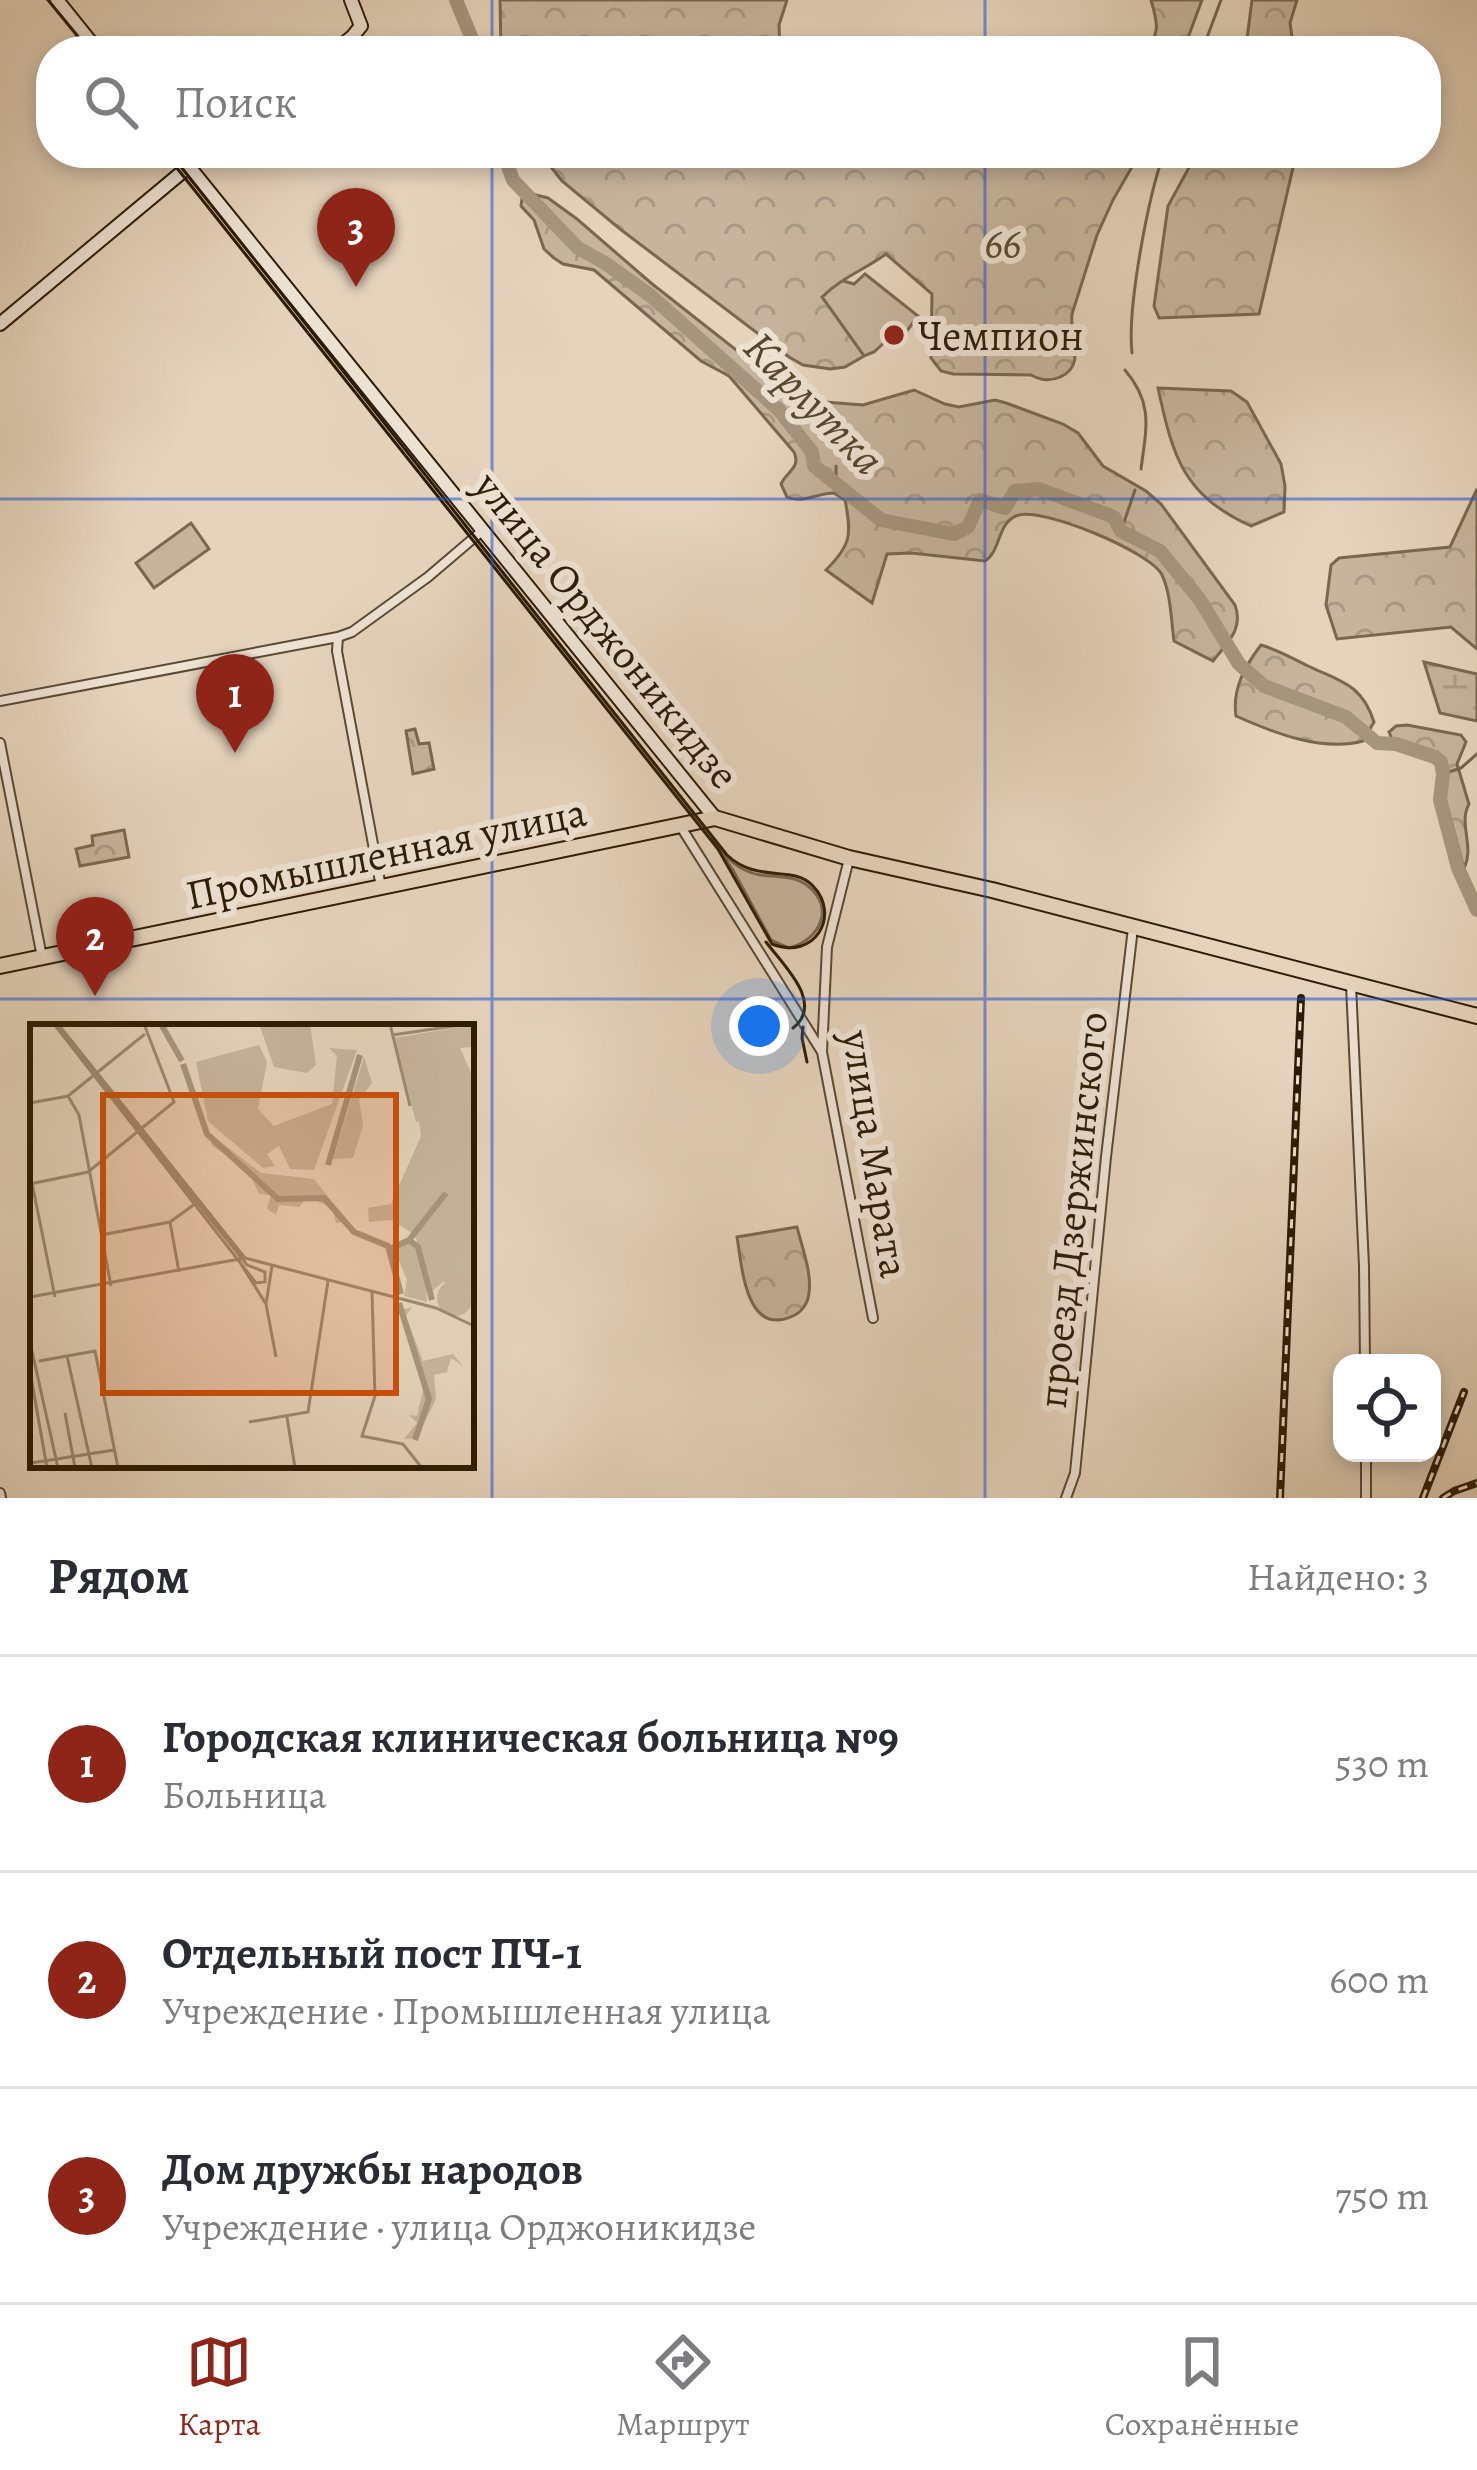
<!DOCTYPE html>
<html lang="ru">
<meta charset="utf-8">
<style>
:root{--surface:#fff;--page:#f7f7f7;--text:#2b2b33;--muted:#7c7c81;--line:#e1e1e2;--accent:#8f2418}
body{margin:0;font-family:Alegreya,serif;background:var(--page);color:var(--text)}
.controls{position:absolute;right:36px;bottom:36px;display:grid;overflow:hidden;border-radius:24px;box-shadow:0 6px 18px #0003}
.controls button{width:108px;height:108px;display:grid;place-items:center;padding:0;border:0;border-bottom:3px solid var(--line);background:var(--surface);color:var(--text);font:60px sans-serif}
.you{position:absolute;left:759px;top:1026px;width:42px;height:42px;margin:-30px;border:9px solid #fff;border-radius:50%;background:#1a73e8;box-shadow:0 0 0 18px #1a73e833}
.badge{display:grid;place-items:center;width:78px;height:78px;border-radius:50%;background:var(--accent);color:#fff;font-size:39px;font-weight:700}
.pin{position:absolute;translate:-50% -99px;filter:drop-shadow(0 3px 6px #0008)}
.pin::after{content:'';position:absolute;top:63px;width:42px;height:36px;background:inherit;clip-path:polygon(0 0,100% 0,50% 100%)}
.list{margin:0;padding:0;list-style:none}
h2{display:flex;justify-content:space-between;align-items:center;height:156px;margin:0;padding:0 48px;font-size:51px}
h2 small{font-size:39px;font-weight:400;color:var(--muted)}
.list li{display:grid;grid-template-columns:78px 1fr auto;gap:36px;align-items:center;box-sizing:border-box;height:216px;padding:0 48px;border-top:3px solid var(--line)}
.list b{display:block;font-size:45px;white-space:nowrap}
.list p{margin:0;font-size:39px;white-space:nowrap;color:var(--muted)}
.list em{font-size:39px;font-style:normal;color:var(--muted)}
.icon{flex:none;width:66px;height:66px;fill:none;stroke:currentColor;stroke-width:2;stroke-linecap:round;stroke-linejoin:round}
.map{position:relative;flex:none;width:1477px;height:1498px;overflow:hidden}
.search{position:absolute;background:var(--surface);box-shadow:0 6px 18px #0003;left:36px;right:36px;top:36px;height:132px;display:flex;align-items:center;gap:30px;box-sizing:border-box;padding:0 42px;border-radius:48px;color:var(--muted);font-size:45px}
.sheet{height:804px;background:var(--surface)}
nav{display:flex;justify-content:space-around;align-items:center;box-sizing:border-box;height:168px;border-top:3px solid var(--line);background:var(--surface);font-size:33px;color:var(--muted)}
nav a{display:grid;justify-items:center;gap:6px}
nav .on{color:var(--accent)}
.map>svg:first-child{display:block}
.grass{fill:#c6b49c;stroke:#796850;stroke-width:3}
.forest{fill:url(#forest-crowns);stroke:#796850;stroke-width:3}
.wetland{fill:url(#wetland-marsh);stroke:#796850;stroke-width:3}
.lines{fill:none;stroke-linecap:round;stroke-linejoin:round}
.stream{stroke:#75654d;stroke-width:3}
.river{stroke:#a6957d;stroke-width:14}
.minor-casing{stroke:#5a4a32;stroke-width:12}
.secondary-casing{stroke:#2c1c04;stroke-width:16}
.primary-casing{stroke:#2c1c04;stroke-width:18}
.minor{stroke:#eee2d3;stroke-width:8}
.secondary{stroke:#eee2d3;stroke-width:12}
.primary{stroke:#e5d3bb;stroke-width:14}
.tram{stroke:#2c1c04;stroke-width:3}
.rail-casing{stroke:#2c1c04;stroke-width:8}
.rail{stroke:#eee2d3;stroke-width:3;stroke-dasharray:9;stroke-linecap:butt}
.grid{fill:none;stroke:#1d4ed8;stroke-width:3;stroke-opacity:0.55}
.poi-dot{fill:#8f2418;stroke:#eee2d3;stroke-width:4.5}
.labels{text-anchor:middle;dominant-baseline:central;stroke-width:12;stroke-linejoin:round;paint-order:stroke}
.park-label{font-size:42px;font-style:italic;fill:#5a4a32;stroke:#eee2d3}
.poi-label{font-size:42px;fill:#2c1c04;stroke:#eee2d3;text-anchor:start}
.street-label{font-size:42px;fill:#2c1c04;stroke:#eee2d3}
.water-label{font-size:45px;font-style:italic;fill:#57462e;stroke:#eee2d3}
.inset-river{fill:none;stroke:#a6957d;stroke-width:6}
.inset-road{fill:none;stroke:#9b8a72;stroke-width:3}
.view{fill:#cc500b;fill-opacity:0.15;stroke:#cc500b;stroke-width:6}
.inset-edge{fill:none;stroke:#2c1c04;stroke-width:6}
</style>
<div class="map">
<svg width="1477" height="1498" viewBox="0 0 1477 1498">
<defs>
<pattern id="forest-crowns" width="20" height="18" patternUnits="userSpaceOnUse" patternTransform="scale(3)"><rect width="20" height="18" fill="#c6b49c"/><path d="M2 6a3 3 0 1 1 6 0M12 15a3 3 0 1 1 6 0" fill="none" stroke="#aa9a85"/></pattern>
<pattern id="wetland-marsh" width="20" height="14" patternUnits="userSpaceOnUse" patternTransform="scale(3)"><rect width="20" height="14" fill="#c6b49c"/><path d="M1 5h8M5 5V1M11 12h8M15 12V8" fill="none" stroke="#aa9a85"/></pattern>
</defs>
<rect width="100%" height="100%" fill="#e5d3bb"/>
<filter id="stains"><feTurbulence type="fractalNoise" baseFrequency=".00167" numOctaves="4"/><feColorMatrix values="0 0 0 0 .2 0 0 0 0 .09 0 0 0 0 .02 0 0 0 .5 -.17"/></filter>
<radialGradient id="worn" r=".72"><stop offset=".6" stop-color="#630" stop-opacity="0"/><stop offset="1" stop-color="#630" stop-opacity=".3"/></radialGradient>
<path class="grass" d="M865,274L918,316L896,346L887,340L874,352L864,356L822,297L840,280L854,284Z
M191,523L209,549L154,588L136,563Z
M711,838C722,851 730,863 745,870C765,881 789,871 808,886C836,908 819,941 789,948L771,940L733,870Z"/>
<path class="forest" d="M500,0H787L779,25L780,51H501Z
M1151,0H1202L1183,51H1143C1162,35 1157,21 1151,0Z
M1252,0H1297L1290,23L1294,51H1238L1247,39Z
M540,153H1140L1113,200L1097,235L1072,314C1069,336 1087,366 1060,377C1049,382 1040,380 1031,375L953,374L941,371L931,358L932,294L886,254C864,270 841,278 822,297L864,356L845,367L830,369L803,365L789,357L620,229L562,181Z
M1197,153H1302L1296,155L1259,314L1159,318L1154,306L1168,206Z
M532,194L548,198L577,219L651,283L768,375L797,393L825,402L863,405L914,390L945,404L959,407L995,400L1006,403L1063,424L1078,433L1103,466L1146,491L1161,504L1235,605C1244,629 1227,643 1213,661L1174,641C1171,620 1171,594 1162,575C1151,552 1039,505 1016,516C997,524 1001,551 985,561L911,553L887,554L872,603L826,570C851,545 852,535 845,500L834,493C817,493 803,504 787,497L781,484C787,471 801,468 794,452L729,376L701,361L594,270L563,264L554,258L544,249L534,220L521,206L522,199Z
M1158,388L1231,391L1247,402L1281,464L1285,486L1284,512L1251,526C1183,495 1173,457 1158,388Z
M1477,489V649L1451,627L1337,639L1326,605L1331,565L1339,558L1450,547Z
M1261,645C1278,650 1292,658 1308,666C1340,681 1362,684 1374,722L1363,741C1322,752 1274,733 1236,716C1232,689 1245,666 1261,645Z
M1407,725L1461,735L1466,742L1457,764L1469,804C1458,824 1475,846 1464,868L1445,799V767L1437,753L1392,739L1389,732L1396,726Z
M415,729L419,744L429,743L434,769L413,774L406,731Z
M124,830L129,857L80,866L76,849L93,845L92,836Z
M797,1227C802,1247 812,1273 809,1293C808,1303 802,1312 793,1316C745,1338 742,1265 737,1237Z"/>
<path class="wetland" d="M1424,662L1477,674V721L1440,713Z"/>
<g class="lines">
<path class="stream" d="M1202,51L1221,0
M1132,353C1127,308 1148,197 1164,153
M1125,370C1154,404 1146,429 1141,469
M836,481V466
M1121,531L1135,490
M1443,774L1461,768L1477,754"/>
<path class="river" d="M456,0L477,51
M503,153L513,180L578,248L605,263L651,296L779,410L812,452L814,466L881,520L954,534L968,527L980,500L1005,508L1015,491L1039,489L1114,517L1121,531L1160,551L1200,600L1239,664L1264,686L1346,717L1377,743L1396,744L1435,757L1441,762L1443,774L1440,800L1458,868L1477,910"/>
<defs>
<path id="minor" d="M338,637L337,651L381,887
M0,701L338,637L352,632L428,577L482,531
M0,743L42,957
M681,827L822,1052
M849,859L827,947L822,1052L873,1318
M1351,985L1364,1266L1365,1363
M1366,1453V1498
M0,1493L1,1498
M1066,1498L1075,1473L1106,1157L1133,928"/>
<path id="secondary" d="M57,0L98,51
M335,51L352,37L361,26L351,0
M178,153L715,818
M0,324L205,153"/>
<path id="primary" d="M0,966L715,818L849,858L992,890L1477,1016"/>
</defs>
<use href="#minor" class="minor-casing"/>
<use href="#secondary" class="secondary-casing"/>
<use href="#primary" class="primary-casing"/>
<use href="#minor" class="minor"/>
<use href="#secondary" class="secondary"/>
<use href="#primary" class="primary"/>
<path class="tram" d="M48,0L90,51
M165,153L718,849L772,944C815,961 841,915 813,886C792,864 758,884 727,855L170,153
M766,942C783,965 825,1003 793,1028
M803,1027L802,1038L807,1062"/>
<defs>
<path id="rail" d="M1280,1498L1301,998
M1423,1498L1464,1392
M1443,1498L1454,1491L1477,1483"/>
</defs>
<use href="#rail" class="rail-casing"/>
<use href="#rail" class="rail"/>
</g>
<path class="grid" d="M492,0V51M985,0V51M492,153V1498M985,153V1498M0,499H1477M0,999H1477"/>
<circle class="poi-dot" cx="894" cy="335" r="12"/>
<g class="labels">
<g class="park-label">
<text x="1003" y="242">66</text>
</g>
<g class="poi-label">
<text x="918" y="335">Чемпион</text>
</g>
<g class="street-label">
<text transform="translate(607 630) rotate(51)">улица Орджоникидзе</text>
<text transform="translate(386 853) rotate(-12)">Промышленная улица</text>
<text transform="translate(876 1154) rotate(81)">улица Марата</text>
<text transform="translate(1072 1210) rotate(-84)">проезд Дзержинского</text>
</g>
<g class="water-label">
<text transform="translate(814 403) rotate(46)">Карлутка</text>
</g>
</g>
<g transform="translate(30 1024)">
<rect width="444" height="444" fill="#e5d3bb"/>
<path d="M229,0H280L286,41L277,49L244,43ZM385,217L396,262L397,278L374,272L377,256L363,222ZM407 274a18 18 0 1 1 36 0a18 18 0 1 1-36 0Z" fill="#c6b49c"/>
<path d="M229,21L237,38L228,85L244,102L302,80L307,32L299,24L327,26L284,146L260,145L249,122L237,130L245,142L233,144L178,97L166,38ZM334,33L342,59L329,76L333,101L323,134L303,135ZM444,87V265L413,258L400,269L385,211L361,196L339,198L338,184L361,180L391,112L389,97ZM182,111L231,149L284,155L318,197L306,199L302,184L277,173L269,183L249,181L246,191L237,185L241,171L229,170L218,146L181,121ZM369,277L372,286L382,283L376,292L393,337L423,330L433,342L421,334L417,348L404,351L406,375L387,414L374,415L387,399L379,391L387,392L395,357Z" fill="#c6b49c"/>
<path d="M442,1L444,23L430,24L444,55V87L386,98L364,14Z" fill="#c6b49c"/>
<path class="inset-river" d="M131,0L152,37M153,40L177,110L248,175L294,174L324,208L358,222L371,270M298,141L330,31M379,216L388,223L402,276M360,225L379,216L416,169M369,279L399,375L385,416"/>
<path class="inset-road" d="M24,0L226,259L235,258V248L217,241L25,0M28,0L215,234L406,284L444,302M360,0L380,82M362,11L438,0M38,72L49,91L81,262M0,79L38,72L115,10M0,149L25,273M0,160L58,148L144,78L114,0M140,198L149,248M71,211L140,198L169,177M209,237L236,280M242,242L236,280L246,333M342,268L345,372L332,412L373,420L392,444M0,273L215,234M0,318L28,444M37,332L62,444M9,337L65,327L88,444M0,347L17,444M35,389L45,444M257,393L265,444M219,398L278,388L298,257M1,439L84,426"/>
<path class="view" d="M73,71H366V369H73Z"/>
<rect width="444" height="444" class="inset-edge"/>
</g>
<rect width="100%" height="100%" filter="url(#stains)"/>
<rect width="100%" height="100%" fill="url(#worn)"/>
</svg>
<div class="controls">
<button><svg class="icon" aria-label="locate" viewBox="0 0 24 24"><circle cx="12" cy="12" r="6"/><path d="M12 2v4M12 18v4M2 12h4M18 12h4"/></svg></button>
</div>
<div class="you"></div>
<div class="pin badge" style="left:235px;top:753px">1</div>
<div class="pin badge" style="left:95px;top:996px">2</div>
<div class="pin badge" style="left:356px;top:287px">3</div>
<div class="search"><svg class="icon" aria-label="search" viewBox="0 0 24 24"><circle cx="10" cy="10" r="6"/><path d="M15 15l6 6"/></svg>Поиск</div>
</div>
<section class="sheet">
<h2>Рядом<small>Найдено: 3</small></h2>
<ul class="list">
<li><span class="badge">1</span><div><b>Городская клиническая больница №9</b><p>Больница</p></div><em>530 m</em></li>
<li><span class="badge">2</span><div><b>Отдельный пост ПЧ-1</b><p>Учреждение · Промышленная улица</p></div><em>600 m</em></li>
<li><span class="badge">3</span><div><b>Дом дружбы народов</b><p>Учреждение · улица Орджоникидзе</p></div><em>750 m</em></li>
</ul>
</section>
<nav>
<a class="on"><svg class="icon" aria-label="map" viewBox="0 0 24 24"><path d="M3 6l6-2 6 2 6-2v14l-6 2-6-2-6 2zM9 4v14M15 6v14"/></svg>Карта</a>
<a><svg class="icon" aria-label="directions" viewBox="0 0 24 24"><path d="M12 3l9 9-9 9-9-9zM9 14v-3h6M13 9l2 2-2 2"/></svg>Маршрут</a>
<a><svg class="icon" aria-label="saved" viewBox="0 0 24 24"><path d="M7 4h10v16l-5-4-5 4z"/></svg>Сохранённые</a>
</nav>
